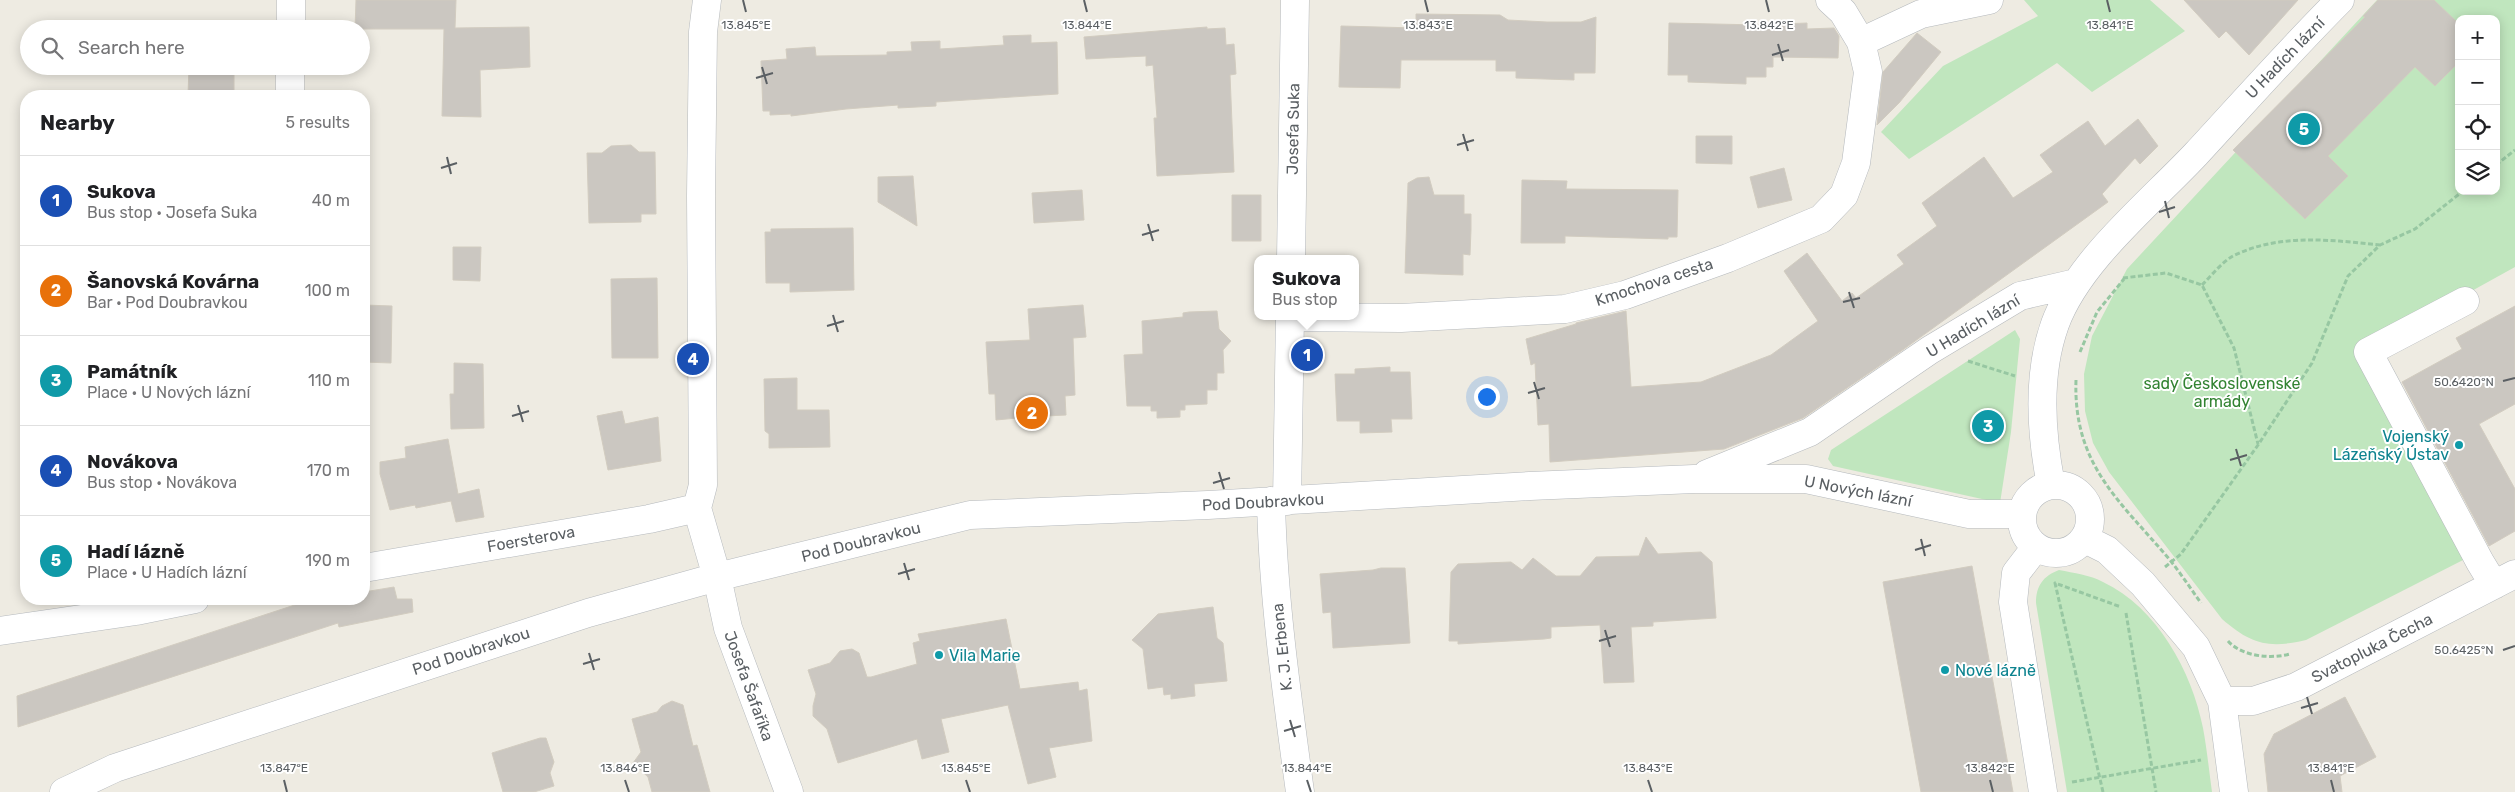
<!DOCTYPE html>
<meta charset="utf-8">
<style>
:root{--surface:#fff;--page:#f6f6f6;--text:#202124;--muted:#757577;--line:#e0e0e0;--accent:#7c3aed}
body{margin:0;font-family:Rubik,sans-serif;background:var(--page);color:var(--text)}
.controls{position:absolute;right:15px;top:15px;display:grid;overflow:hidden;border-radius:10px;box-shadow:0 2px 12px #0003}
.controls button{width:45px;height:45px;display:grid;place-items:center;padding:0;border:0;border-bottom:1px solid var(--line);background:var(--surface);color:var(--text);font:25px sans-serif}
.you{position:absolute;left:1486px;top:396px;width:18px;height:18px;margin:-12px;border:4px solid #fff;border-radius:50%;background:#1a73e8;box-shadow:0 0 0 8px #1a73e833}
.badge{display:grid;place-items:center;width:32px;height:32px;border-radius:50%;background:var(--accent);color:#fff;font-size:16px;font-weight:700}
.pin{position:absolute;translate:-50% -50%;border:2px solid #fff;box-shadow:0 1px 5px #0006}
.popup{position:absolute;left:1254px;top:255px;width:105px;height:65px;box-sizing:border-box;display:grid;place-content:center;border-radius:10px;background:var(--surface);filter:drop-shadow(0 1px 4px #0005);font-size:16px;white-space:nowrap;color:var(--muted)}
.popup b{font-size:19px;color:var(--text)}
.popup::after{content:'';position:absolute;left:50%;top:100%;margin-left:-10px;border:10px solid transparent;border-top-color:var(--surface)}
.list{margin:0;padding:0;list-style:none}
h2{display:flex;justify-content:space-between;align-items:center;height:65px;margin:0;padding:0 20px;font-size:21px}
h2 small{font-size:16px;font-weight:400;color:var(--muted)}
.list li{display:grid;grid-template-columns:32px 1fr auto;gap:15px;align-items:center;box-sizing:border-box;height:90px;padding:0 20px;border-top:1px solid var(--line)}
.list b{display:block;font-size:19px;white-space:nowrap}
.list p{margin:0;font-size:16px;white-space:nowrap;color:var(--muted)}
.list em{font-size:16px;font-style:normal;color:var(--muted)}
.icon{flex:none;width:28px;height:28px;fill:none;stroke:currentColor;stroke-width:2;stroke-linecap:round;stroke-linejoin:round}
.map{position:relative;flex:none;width:2515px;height:792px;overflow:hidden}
.search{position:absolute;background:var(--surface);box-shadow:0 2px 12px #0003;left:20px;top:20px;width:350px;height:55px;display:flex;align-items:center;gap:12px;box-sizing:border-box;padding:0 18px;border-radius:28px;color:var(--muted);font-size:19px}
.panel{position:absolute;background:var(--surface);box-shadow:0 2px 12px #0003;left:20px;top:90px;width:350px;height:515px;border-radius:20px}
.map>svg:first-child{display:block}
.green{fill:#c0e6be;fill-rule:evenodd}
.building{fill:#cbc7c1;stroke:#d2ccc0}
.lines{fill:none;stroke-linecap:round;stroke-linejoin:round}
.minor-casing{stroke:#b5b9bd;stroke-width:29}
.path{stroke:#97c7a2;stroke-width:3;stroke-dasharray:5 2.5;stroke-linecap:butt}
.minor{stroke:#fff;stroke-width:28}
.ticks{fill:none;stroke:#5a5f63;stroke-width:2}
.culture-dot{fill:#0f9aa8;stroke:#fff;stroke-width:2}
.labels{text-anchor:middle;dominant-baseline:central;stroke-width:4;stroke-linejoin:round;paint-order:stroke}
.street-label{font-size:16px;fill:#5a5f63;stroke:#fff}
.park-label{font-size:16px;fill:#328332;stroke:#fff}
.culture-label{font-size:16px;fill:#0d838f;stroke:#fff;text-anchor:start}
.ticks-label{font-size:12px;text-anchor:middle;fill:#5a5f63;stroke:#fff;stroke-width:4;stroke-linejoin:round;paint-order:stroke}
</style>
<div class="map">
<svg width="2515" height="792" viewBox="0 0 2515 792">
<rect width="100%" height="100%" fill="#eeebe2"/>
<path class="green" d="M2024,0H2150L2185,31L2092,92L2057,63L1909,159L1881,132L1943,66L2038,16Z
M2377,0H2515V267L2356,355L2467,558L2306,640C2268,649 2251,644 2222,619L2109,472L2093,443L2085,411L2084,374L2092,336L2127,269ZM2459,19H2496V191H2459Z
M2015,330L2020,339L2011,432L2000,503L1833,466L1828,459L1831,450Z
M2059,570C2074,573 2090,575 2103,582C2157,607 2192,672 2203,728C2207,749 2209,771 2212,792H2067L2036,603C2036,586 2043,576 2059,570Z"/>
<path class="building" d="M356,0H456L455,28L529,27L530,67L480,70L481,117L442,116L444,29H355Z
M2184,0H2298L2249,55L2226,31L2219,38Z
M2378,0H2434L2459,24V62L2435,86L2415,67L2328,156L2348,176L2305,219L2233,150L2365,17L2363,16Z
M1416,14L1500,15L1508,20L1547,22H1581L1596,17L1595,73H1574V80L1516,78V71H1496V60H1401L1400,88L1339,87L1341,26L1416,28Z
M1669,23L1759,25L1807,23V29L1834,28L1839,36L1838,58L1773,57V67H1766V77H1746V84L1688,82V75H1668Z
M1207,27V29L1225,28L1226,45L1234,44L1236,74L1230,75L1234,172L1157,176L1154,118H1157L1153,65L1146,66V56L1086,59L1084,37Z
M1917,33L1941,52L1899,103L1877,125L1883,72Z
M1031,35V43L1057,42L1058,94L936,102V106L898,108V105L846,109L791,116V114L770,115V111H763L761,61L787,59L786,49L815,47L816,56L887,55V52L912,51L911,42L940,41V49L1004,45L1003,36Z
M189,66H234V96H188Z
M2138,119L2158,146L2140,164L2135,158L2102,194L2108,202L1904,349L1803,418L1724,449L1550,462L1549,424L1538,425L1535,363L1531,365L1526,339L1576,324V323L1626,311L1631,387L1701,382L1771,355L1818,321L1784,271L1807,253L1842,301L1852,293L1856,298L1904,264L1897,255L1937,226L1922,203L1984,157L2013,198L2053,172L2040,155L2088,121L2105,146Z
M1696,136H1732V164L1696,163Z
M631,145L639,152H655L656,214H641V222L589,223L587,153H602L611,146Z
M1784,168L1792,200L1758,208L1750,177Z
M913,176L917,226L878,202V177Z
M1429,177L1434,195H1464V214H1471V229L1470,255L1463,254V275L1405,273L1408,183L1417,178Z
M1522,180L1567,181L1566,189L1678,190L1677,237H1668V239L1565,236V243H1521Z
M1082,190L1084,220L1034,223L1032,193Z
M1232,195H1261V241H1232Z
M853,228L854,290L790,292V283H766L765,232H771V229Z
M453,247H481L480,281L453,280Z
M657,278L658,358H612L611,279Z
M364,305L392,306L391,363L364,362Z
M1083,305L1086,337L1073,338L1075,395L1065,396L1066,415L1046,416V421L1017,423V418L996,420L995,394H989L986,342L1030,340L1028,309Z
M2515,306V404L2479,424L2515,489V531L2489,546L2402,382L2462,349L2456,338Z
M1217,311L1219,329L1231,341L1223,350L1224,373H1217V390H1207V404L1185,405V410H1180V417L1157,418V411H1151V406H1127L1124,355L1143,354L1142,321L1183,317V313L1189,312Z
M454,363L483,364L484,428L451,429L450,394H454Z
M1390,367V372H1410L1412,419H1391L1392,432L1360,433V421H1337L1335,374H1355V369Z
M797,378V410H829L830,447L769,448V434L765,431L764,379Z
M622,411L625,424L658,417L661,461L608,470L597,416Z
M448,439L458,494L479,489L484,517L456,522L451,501L416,508L415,505L390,510L380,474V462L406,458L405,447Z
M1646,537L1658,554L1701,552L1712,562L1716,618L1653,622V626L1631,627L1634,682L1604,683L1600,625L1551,627V638L1544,639L1458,644V641H1449L1451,572L1458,564L1511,562L1522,570L1533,558L1556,576H1580L1596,557L1639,556Z
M1972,566L2013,792H1921L1883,582Z
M1381,568H1405L1410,643L1333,648L1331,612L1323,613L1320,574L1373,570Z
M394,587L397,599H412L413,612L339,627L338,623L18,727L17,696L313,599H364V592Z
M1213,607L1217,638L1223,643L1227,681L1194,684L1195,696L1171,699V694L1164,695L1163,687L1148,689L1143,649L1132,640L1158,614Z
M1006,619L1020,689L1078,682L1079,691L1087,689L1092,741L1049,748L1056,777L1028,784L1008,705L941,719L949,752L922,759L917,739L838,763L827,729L813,716V706L816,694L808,670L830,663L840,651L852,649L859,653L867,677H871L917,664L913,643L920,641L918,634Z
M2345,697L2376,757L2340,776L2342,792H2268L2264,754L2274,734Z
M672,701L683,705L693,746L697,745L710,792H652L648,777L633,763L641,752L632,719L657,712L662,706Z
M540,738H546L554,762L550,773L554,786L534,792H503L492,753Z"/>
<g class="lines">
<defs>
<path id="minor" d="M707,0L703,32L701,196L703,485L697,508L717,577L728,628L789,792
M291,29V0
M1861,42L1921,14L1989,0
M290,96V66
M1291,259L1295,0
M2465,301L2368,352L2480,562L2494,585
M1290,317L1401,318L1565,309L1625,295L1728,258L1821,219L1844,195L1856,163L1868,72L1861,42L1843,12L1830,0
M1707,474L1810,432L1930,350L2020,296L2076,283
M2022 519a34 34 0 1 1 68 0a34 34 0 1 1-68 0Z
M2051,485C2041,434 2037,374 2055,324C2078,261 2150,203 2196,154C2244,102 2290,50 2340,0
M1271,501C1273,599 1287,696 1300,792
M1287,501L1290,316
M2085,539L2107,550L2143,584L2196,647L2222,701L2234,792
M2036,547L2016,573L2013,602L2043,792
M364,568L649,519L697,508
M0,631L136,611L195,599
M2222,701H2253L2296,687L2515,574
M64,792L115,768L588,613L717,577L970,515L1208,505L1530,486L1694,479H1806L1969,514H2022"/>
</defs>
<use href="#minor" class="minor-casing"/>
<path class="path" d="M2496,165L2515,150
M2123,278L2166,273L2202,285L2234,348L2258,444
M2202,285C2211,276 2222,262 2233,256C2279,233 2331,240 2380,245
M2080,352L2097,312L2124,279
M1968,361L2015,376
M2076,380C2073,465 2120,501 2170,560C2181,574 2191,589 2201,603
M2165,567L2181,554L2258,445L2312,363L2348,276L2380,245L2415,229L2463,191
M2126,613L2156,792
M2228,641C2242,657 2272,659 2290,654
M2072,782L2201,760
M2103,792L2055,583L2121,607"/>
<use href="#minor" class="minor"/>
</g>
<path class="ticks" d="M743,0L746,12M1084,0L1087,12M1425,0L1428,12M1766,0L1769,12M2107,0L2110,12M1778,44L1783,61M1772,55L1789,50M762,67L767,84M756,78L773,73M1463,134L1468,151M1457,145L1474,140M447,157L451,174M441,168L457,163M2165,201L2169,218M2159,212L2175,207M1148,224L1153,241M1142,235L1159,230M1849,292L1854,308M1843,302L1860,298M833,315L838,332M827,326L844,321M2503,381L2515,378M1534,382L1539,399M1528,393L1545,388M518,405L523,422M512,416L529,411M2236,449L2241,466M2230,460L2247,455M1219,472L1224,489M1213,483L1230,478M1921,539L1925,556M1915,550L1931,545M904,563L909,580M898,574L915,569M1605,630L1610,647M1599,641L1616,636M2503,650L2515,646M589,653L594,670M583,664L600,659M2307,697L2312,714M2301,708L2318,703M1290,720L1295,737M1284,731L1301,726M284,780L287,792M625,780L629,792M966,780L970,792M1307,780L1311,792M1648,780L1652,792M1990,780L1993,792M2331,780L2334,792"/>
<g class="culture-dot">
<circle cx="2459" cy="445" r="5"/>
<circle cx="939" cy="655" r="5"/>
<circle cx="1945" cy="670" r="5"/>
</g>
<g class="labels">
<g class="street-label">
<text transform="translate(2285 58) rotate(-46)">U Hadích lázní</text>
<text transform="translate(1293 129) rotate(-89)">Josefa Suka</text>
<text transform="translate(1654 282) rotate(-18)">Kmochova cesta</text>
<text transform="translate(1973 326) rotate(-31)">U Hadích lázní</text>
<text transform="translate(1858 491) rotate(11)">U Nových lázní</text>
<text transform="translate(1263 502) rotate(-3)">Pod Doubravkou</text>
<text transform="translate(531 539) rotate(-10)">Foersterova</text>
<text transform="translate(861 542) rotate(-14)">Pod Doubravkou</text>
<text transform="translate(1282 647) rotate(-96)">K. J. Erbena</text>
<text transform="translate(2372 648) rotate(-27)">Svatopluka Čecha</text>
<text transform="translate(471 651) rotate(-18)">Pod Doubravkou</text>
<text transform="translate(749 686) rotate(70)">Josefa Šafaříka</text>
</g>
<g class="park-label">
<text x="2222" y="383">sady Československé<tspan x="2222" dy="18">armády</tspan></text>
</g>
<g class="culture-label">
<text x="2449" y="436" text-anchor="end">Vojenský<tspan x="2449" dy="18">Lázeňský Ústav</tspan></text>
<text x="949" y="655">Vila Marie</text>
<text x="1955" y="670">Nové lázně</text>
</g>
</g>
<g class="ticks-label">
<text x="746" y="29">13.845°E</text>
<text x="1087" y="29">13.844°E</text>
<text x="1428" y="29">13.843°E</text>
<text x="1769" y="29">13.842°E</text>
<text x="2110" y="29">13.841°E</text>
<text x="2464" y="386">50.6420°N</text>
<text x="2464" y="654">50.6425°N</text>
<text x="284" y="772">13.847°E</text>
<text x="625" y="772">13.846°E</text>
<text x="966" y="772">13.845°E</text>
<text x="1307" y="772">13.844°E</text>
<text x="1648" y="772">13.843°E</text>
<text x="1990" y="772">13.842°E</text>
<text x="2331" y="772">13.841°E</text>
</g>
</svg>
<div class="controls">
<button>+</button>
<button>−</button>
<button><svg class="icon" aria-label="locate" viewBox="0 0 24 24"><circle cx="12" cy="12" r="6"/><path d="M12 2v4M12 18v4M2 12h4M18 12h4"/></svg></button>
<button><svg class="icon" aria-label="layers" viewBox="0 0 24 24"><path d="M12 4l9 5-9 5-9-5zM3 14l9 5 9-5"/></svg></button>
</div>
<div class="you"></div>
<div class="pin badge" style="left:1307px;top:355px;background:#1a4fb4">1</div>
<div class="popup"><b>Sukova</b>Bus stop</div>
<div class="pin badge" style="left:1032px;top:413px;background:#e8710a">2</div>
<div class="pin badge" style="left:1988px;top:426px;background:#0f9aa8">3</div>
<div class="pin badge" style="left:693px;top:359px;background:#1a4fb4">4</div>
<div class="pin badge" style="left:2304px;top:129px;background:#0f9aa8">5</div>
<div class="search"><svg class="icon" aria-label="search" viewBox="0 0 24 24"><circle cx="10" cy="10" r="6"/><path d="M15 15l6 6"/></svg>Search here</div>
<section class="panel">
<h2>Nearby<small>5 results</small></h2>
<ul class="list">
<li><span class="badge" style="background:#1a4fb4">1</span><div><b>Sukova</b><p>Bus stop · Josefa Suka</p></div><em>40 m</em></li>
<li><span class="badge" style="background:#e8710a">2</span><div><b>Šanovská Kovárna</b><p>Bar · Pod Doubravkou</p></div><em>100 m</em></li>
<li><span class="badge" style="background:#0f9aa8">3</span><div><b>Památník</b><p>Place · U Nových lázní</p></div><em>110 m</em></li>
<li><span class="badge" style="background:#1a4fb4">4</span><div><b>Novákova</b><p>Bus stop · Novákova</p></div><em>170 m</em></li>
<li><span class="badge" style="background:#0f9aa8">5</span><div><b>Hadí lázně</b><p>Place · U Hadích lázní</p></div><em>190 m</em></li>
</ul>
</section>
</div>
